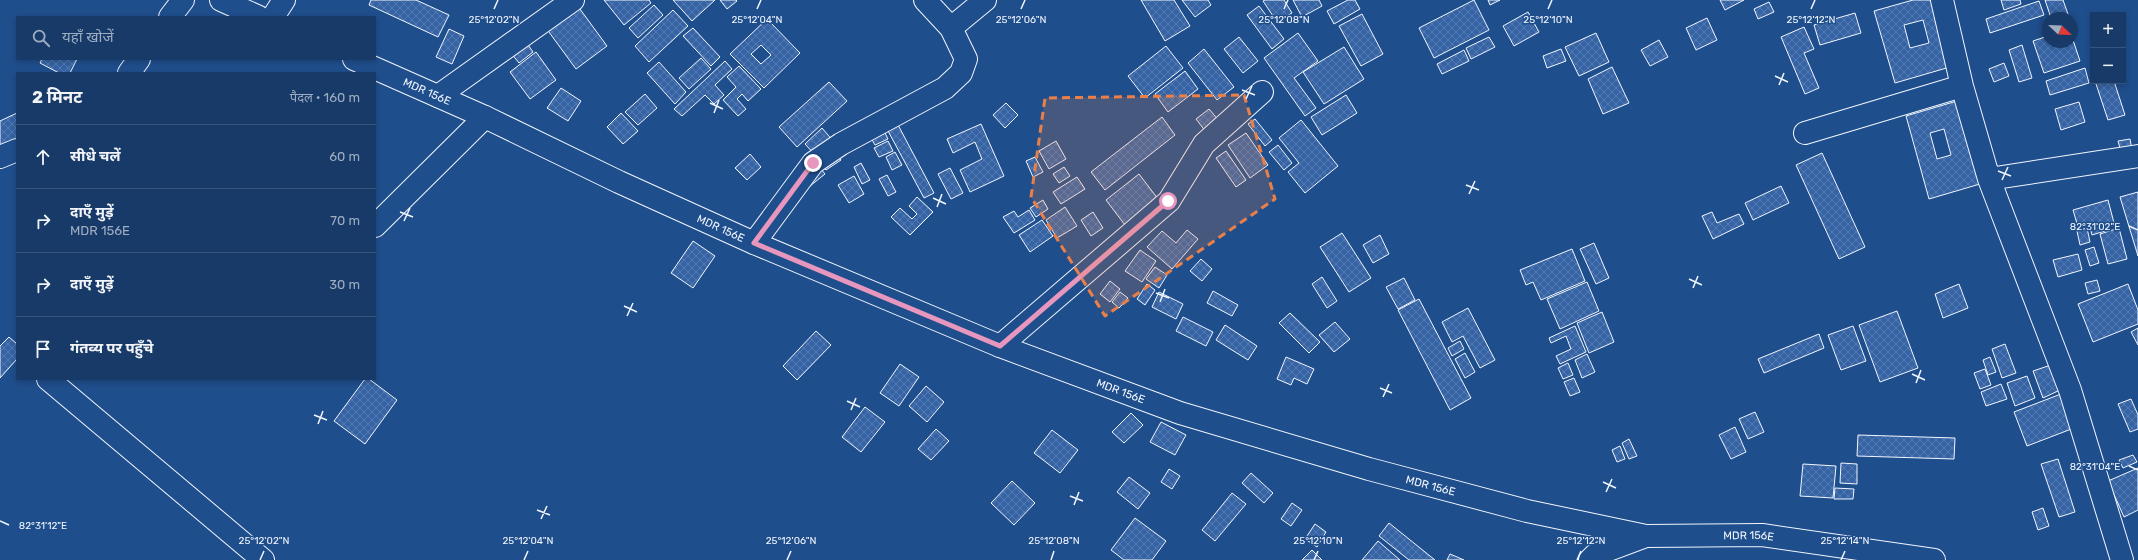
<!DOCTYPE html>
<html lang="hi">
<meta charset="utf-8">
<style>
:root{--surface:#173a69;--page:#20416f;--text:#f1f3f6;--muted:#9eadc0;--line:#36547d}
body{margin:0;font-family:Rubik,"Noto Sans Devanagari",sans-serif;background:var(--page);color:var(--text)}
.controls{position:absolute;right:12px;top:12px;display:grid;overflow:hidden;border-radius:0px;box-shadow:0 2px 6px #0003}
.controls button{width:36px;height:36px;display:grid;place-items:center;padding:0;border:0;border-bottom:1px solid var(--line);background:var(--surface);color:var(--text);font:20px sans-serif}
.compass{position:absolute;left:2042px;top:12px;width:36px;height:36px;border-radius:50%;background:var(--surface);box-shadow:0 2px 6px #0003;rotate:113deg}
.stop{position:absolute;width:12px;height:12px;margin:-9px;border:3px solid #e797bd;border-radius:50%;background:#fff}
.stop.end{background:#e797bd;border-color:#fff;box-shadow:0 1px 4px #0008}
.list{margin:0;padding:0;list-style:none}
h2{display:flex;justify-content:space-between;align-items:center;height:52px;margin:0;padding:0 16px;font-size:17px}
h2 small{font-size:13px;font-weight:400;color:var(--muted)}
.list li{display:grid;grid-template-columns:26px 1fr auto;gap:12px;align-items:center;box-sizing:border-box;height:64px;padding:0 16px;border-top:1px solid var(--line)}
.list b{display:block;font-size:15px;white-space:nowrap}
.list p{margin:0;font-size:13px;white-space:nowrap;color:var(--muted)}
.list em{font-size:13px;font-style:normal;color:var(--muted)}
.icon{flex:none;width:22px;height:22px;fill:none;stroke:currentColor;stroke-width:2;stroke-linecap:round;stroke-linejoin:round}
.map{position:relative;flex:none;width:2138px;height:560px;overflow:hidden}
.search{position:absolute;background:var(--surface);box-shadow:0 2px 6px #0003;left:16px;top:16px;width:360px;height:44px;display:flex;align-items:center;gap:10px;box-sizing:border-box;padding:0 14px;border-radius:0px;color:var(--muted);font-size:15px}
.panel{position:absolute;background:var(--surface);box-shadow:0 2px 6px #0003;left:16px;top:72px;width:360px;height:308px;border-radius:0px}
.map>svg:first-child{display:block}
.building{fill:url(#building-cross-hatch);stroke:#f2f6ff;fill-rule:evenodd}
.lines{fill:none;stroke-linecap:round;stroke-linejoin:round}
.minor-casing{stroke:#f2f6ff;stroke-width:24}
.secondary-casing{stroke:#f2f6ff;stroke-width:24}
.minor{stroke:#1f4e8c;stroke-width:22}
.secondary{stroke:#1f4e8c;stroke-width:22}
.route{stroke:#e797bd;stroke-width:5}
.marked{fill:#ea8049;fill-opacity:0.2;stroke:#ea8049;stroke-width:3;stroke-dasharray:8 5;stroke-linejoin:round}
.ticks{fill:none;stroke:#f2f6ff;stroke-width:1.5}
.labels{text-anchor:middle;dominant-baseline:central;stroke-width:3;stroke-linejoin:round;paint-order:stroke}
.street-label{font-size:11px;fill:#f2f6ff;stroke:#1f4e8c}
.ticks-label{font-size:10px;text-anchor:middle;fill:#f2f6ff;stroke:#1f4e8c;stroke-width:3;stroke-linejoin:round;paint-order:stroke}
</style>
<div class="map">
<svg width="2138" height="560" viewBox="0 0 2138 560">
<defs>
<pattern id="building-cross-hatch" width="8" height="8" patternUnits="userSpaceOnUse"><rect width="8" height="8" fill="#3563a3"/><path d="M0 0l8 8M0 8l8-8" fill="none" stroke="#537ab1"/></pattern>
</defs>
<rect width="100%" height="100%" fill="#1f4e8c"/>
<path class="building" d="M371,0H416L449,15L438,37L369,5Z
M604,0H649L651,3L624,25Z
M673,0H715L692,21Z
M720,0H736L737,1L727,9Z
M1141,0H1174L1190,26L1165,41Z
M1182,0H1208L1211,5L1195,17Z
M1265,0H1284L1292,13L1277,22L1263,1Z
M1293,0H1319L1322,6L1302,17Z
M1348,0H1355L1360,9L1334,24L1327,11Z
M1474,0L1489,30L1434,58L1419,28Z
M1488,0H1500L1490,5Z
M1720,0H1744L1725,10Z
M1913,0H1931L1950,67L1895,83L1874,11ZM1923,20L1929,43L1910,48L1904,25Z
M2001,0H2020L2021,4L2004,10Z
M2045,0H2063L2069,17L2051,18Z
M2039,1L2044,15L1990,33L1986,19Z
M1769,2L1774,12L1758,19L1754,9Z
M577,5L607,46L576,69L546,28Z
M654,5L663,15L638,38L629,28Z
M1259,6L1284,39L1272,49L1247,15Z
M673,10L688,26L649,62L635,46Z
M1528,12L1539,32L1514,46L1503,26Z
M1855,13L1861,33L1820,45L1814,25Z
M1362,14L1383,54L1361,66L1339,26Z
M1707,18L1717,40L1696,50L1686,28Z
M767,19L800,53L764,88L730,54ZM761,45L771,55L761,64L751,54Z
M1804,27L1814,49L1804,53L1819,88L1805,94L1781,37Z
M693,28L720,57L711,66L683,36Z
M449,29L464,36L452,64L436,57Z
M1298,33L1318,61L1294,78L1316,108L1305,116L1264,58Z
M1596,33L1609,62L1579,76L1565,47Z
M522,36L533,52L519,63L507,48Z
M2048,36V42H2072V37L2080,61L2044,73L2033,41Z
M1239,37L1258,61L1243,73L1224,49Z
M1489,37L1495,47L1471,59L1466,48Z
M1659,40L1668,57L1650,66L1641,50Z
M2022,45L2032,78L2019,82L2009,50Z
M1166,46L1183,68L1145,98L1128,76Z
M1344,47L1364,79L1324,104L1303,72Z
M1204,49L1234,87L1217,100L1188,63Z
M1561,49L1566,61L1547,68L1543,56Z
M1464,50L1469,61L1442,74L1437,64Z
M536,52L556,80L530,99L510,72Z
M701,58L711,69L689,89L679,78Z
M42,59H77L70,73H59L40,63Z
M725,61L732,69L715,85L724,95L714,104L705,95L682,116L674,109Z
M659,62L686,92L675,104L647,73Z
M2004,63L2009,76L1994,82L1989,69Z
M739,66L761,89L748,101L742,94L737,99L746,109L738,116L723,100L736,87L727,77Z
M1612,67L1629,103L1603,114L1588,79Z
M2085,68L2089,83L2050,95L2046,81Z
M1185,71L1198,89L1168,112L1155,94Z
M2095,81H2114L2125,115L2108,120Z
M829,82L847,101L797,147L779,127Z
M561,88L581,101L568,121L547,108Z
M645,94L657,108L638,125L625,112Z
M1346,95L1357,113L1322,135L1311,117Z
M1957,101L1980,184L1929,199L1906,116ZM1944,129L1951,155L1937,159L1930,133Z
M2079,102L2085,122L2061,130L2055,109Z
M1006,103L1018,115L1005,128L993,115Z
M1209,109L1220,122L1206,132L1196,119Z
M17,113V142L0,150V121Z
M621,113L638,131L623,144L607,127Z
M1162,117L1175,135L1105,190L1091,172Z
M1255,119L1272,140L1265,146L1248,124Z
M1301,120L1338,166L1305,193L1288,172L1299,163L1279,138Z
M897,123L934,193L924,198L887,129Z
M981,124L1004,176L970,192L960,170L982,159L975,142L953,153L947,139Z
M822,128L834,142L817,157L805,144Z
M883,129L888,139L875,145L870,136Z
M1246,133L1268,165L1250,178L1228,145Z
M2130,139L2132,150L2121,152L2118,141Z
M888,141L893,151L879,157L874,148Z
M1056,141L1066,159L1049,169L1039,151Z
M1278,145L1292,163L1284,170L1269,152Z
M834,149L841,160L826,170L819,160Z
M1226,151L1246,180L1236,187L1216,158Z
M895,152L902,165L892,170L886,157Z
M1822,153L1865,247L1839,259L1796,165Z
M750,154L761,167L747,180L735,168Z
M1035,157L1043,172L1033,177L1026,161Z
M816,163L825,174L810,186L802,175Z
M861,163L870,180L862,184L854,167Z
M1064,167L1070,176L1059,183L1053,174Z
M950,168L963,193L951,199L938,174Z
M1139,174L1158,199L1125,225L1106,200Z
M887,175L896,192L888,196L879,179Z
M854,176L864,194L849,203L838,185Z
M1077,177L1085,189L1061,204L1053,192Z
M1781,186L1789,203L1753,220L1745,203Z
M2138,192V256L2120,197Z
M917,197L933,212L910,235L891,217L900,208L912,219L917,214L909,206Z
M1043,200L1048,209L1036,217L1030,208Z
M2108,200L2114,223L2107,225L2108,230L2092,235L2089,224L2078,227L2073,210Z
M1065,207L1077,226L1057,238L1046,220Z
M1029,210L1035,220L1014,233L1003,217L1014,211L1018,217Z
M1093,212L1103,228L1091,236L1081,220Z
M1712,212L1717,223L1739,214L1744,224L1713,239L1702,216Z
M1042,220L1053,236L1030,252L1019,235Z
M2087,228L2090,242L2080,245L2077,231Z
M2119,228L2127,259L2108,264L2100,234Z
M1187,230L1198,239L1172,269L1147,247L1162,231L1176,243Z
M1342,233L1371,278L1349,292L1320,247Z
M1380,235L1389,254L1373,263L1363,245Z
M693,241L715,256L693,288L671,273Z
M1594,243L1609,278L1596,284L1580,249Z
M2094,247L2099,263L2090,266L2085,250Z
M1572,249L1585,281L1541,300L1533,282L1526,285L1520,270Z
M1140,250L1156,261L1142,282L1125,271Z
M2078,254L2082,270L2058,277L2053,260Z
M1201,259L1212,269L1202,281L1190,271Z
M1155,267L1167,275L1159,288L1146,279Z
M1322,277L1337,301L1327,308L1312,284Z
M1404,278L1415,300L1398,309L1386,287Z
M2097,280L2100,291L2088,294L2085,283Z
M1110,281L1120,289L1110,302L1100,294Z
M1587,282L1599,311L1560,329L1547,299Z
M1147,284L1155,290L1145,305L1137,299Z
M1959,284L1968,308L1943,318L1935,294Z
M2128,284L2138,310V324L2093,342L2078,304Z
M1213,291L1238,305L1232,316L1207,303Z
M1120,292L1128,298L1119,308L1112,302Z
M1159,292L1183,304L1176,319L1152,307Z
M1419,299L1471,398L1450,410L1398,310Z
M1468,308L1495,360L1480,368L1463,336L1452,342L1442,322Z
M1897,311L1918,368L1880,382L1859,325Z
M1602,312L1614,342L1589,353L1577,323Z
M1290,313L1320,342L1309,353L1279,323Z
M1183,317L1213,332L1206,346L1176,331Z
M1335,322L1350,339L1334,352L1319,335Z
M1225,325L1257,346L1248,360L1216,340Z
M1575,326L1586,352L1560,364L1556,356L1571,349L1566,336L1551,343L1549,338Z
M1853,326L1866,361L1841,370L1828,335Z
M2138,328V345L2131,332Z
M816,331L831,345L797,380L783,366Z
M1819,334L1824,348L1764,373L1758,359Z
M9,337L17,344V359L0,378V346Z
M1460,341L1464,349L1452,356L1448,348Z
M2005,344L2016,373L2002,378L1992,349Z
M1465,353L1475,372L1465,378L1455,359Z
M1587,354L1595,372L1582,378L1575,360Z
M1286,357L1314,369L1307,384L1294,378L1291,385L1277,379Z
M1990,357L1996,372L1988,375L1983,360Z
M1568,363L1573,375L1563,379L1558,368Z
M900,364L919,377L899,406L880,393Z
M2051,365L2060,390L2043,398L2033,371Z
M1985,369L1991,385L1980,389L1974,373Z
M2027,376L2035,398L2015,406L2007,383Z
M1574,378L1580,392L1570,396L1564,382Z
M365,379H369L397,400L365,444L334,421Z
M2001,384L2007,399L1986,406L1981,392Z
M926,386L944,402L927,422L909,406Z
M2061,394L2074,428L2027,446L2014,412Z
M2131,399L2138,415V429L2130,432L2118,404Z
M865,407L885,422L861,452L842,437Z
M1755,412L1764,432L1748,439L1739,419Z
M1131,413L1143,425L1124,443L1112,432Z
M1161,422L1186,435L1175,455L1150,442Z
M1735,427L1746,452L1731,459L1719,435Z
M936,429L949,441L931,460L918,449Z
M1052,430L1078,450L1060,473L1034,453Z
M1858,435L1955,438L1954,459L1857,456Z
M1629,439L1637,456L1629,459L1622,443Z
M1620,446L1625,459L1617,462L1612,450Z
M2133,455L2137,462L2123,468L2119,460Z
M2058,459L2075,512L2059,517L2041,464Z
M1841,463L1857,464V484L1840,483Z
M1803,464L1836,466L1833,498L1800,496Z
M2138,468V510L2124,517L2108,481Z
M1169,469L1180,476L1172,489L1161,482Z
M1251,473L1273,493L1264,503L1242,483Z
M1129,477L1150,493L1138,509L1117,492Z
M1012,481L1035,503L1014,525L991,503Z
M1835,488L1854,489L1853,499H1834Z
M1232,493L1246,504L1215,541L1202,530Z
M1292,503L1302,510L1291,526L1281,519Z
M2043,508L2049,526L2038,530L2032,512Z
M1135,518L1166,541L1152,560H1124L1111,550Z
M1389,523L1435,560H1409L1379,536Z
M1315,524L1326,532L1317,547L1305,539Z
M1378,541L1400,560H1362Z
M1312,550L1322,560H1302Z
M1450,554L1464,560H1447Z"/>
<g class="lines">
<defs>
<path id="minor" d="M1942,0L1962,86L1989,179L2070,390L2122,560
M170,17L183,0
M273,17L284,0
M951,28L985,0
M129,73L139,59
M438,96L573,0
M1805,133L1962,86
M0,157L17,150
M1989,179L2138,156
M375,226L485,117
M754,243L813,163L841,144L945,88L961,73L966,59L951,28L925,0
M1000,346L1169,201L1204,144L1262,92
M48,379L263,560
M1590,560L1595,555L1646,536"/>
<g id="secondary">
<path d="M221,0L259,17"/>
<path id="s1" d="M354,59L485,117L619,182L754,243L1000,346L1180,413L1369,469L1527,511L1646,536L1762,535L1934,560"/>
</g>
</defs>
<use href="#minor" class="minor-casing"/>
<use href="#secondary" class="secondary-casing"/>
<use href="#minor" class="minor"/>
<use href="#secondary" class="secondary"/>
</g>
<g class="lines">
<path class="route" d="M813,163L754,243L1000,346L1168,201"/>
</g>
<path class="marked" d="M1244,95L1275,199L1105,316L1031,197L1045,98Z"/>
<path class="ticks" d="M494,9L498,0M757,9L761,0M1021,9L1025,0M1284,9L1288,0M1548,9L1552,0M1811,9L1815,0M1775,76L1788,82M1779,85L1784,73M1242,90L1255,95M1246,99L1252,86M710,103L723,109M714,113L719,100M1998,171L2011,176M2002,180L2008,167M1466,185L1479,190M1469,194L1475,181M933,198L946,204M937,207L942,194M400,212L413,217M404,221L410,208M2129,226L2138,230M1689,279L1702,285M1693,288L1698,276M1156,293L1169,298M1160,302L1165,289M624,306L637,312M627,316L633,303M1912,374L1925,380M1916,383L1921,370M1380,388L1392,393M1383,397L1389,384M847,401L860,407M851,410L856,398M314,415L327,420M318,424L323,411M2129,466L2138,470M1603,482L1616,488M1606,492L1612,479M1070,496L1083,501M1074,505L1079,492M537,510L550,515M541,519L547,506M0,521L9,525M260,560L264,551M524,560L528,551M787,560L791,551M1051,560L1054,551M1314,560L1318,551M1577,560L1581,551M1841,560L1845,551"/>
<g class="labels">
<g class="street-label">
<text stroke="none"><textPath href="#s1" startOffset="80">MDR 156E</textPath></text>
<text stroke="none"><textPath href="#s1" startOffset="404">MDR 156E</textPath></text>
<text stroke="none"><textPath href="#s1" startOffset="836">MDR 156E</textPath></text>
<text stroke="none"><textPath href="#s1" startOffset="1160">MDR 156E</textPath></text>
<text stroke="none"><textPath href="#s1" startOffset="1484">MDR 156E</textPath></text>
</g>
</g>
<g class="ticks-label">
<text x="494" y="23">25°12'02"N</text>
<text x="757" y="23">25°12'04"N</text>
<text x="1021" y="23">25°12'06"N</text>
<text x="1284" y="23">25°12'08"N</text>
<text x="1548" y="23">25°12'10"N</text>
<text x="1811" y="23">25°12'12"N</text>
<text x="2095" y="230">82°31'02"E</text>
<text x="2095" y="470">82°31'04"E</text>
<text x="43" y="529">82°31'12"E</text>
<text x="264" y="544">25°12'02"N</text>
<text x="528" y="544">25°12'04"N</text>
<text x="791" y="544">25°12'06"N</text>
<text x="1054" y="544">25°12'08"N</text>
<text x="1318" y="544">25°12'10"N</text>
<text x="1581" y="544">25°12'12"N</text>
<text x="1845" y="544">25°12'14"N</text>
</g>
</svg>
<div class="controls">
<button>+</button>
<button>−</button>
</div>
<svg class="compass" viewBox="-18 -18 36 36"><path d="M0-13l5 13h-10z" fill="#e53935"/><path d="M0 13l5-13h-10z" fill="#9eadc0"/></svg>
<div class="stop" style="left:1168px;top:201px"></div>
<div class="stop end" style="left:813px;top:163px"></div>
<div class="search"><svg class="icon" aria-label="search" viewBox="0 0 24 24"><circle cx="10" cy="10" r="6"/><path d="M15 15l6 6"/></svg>यहाँ खोजें</div>
<section class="panel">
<h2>2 मिनट<small>पैदल · 160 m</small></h2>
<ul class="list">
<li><svg class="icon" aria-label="ahead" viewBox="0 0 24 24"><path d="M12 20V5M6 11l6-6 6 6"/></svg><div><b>सीधे चलें</b></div><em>60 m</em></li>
<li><svg class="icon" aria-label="right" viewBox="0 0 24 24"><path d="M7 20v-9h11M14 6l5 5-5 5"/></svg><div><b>दाएँ मुड़ें</b><p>MDR 156E</p></div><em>70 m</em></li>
<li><svg class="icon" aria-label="right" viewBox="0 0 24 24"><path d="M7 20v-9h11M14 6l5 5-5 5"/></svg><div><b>दाएँ मुड़ें</b></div><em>30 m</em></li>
<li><svg class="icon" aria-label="arrive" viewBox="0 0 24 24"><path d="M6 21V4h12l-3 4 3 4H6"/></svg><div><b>गंतव्य पर पहुँचे</b></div></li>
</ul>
</section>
</div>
